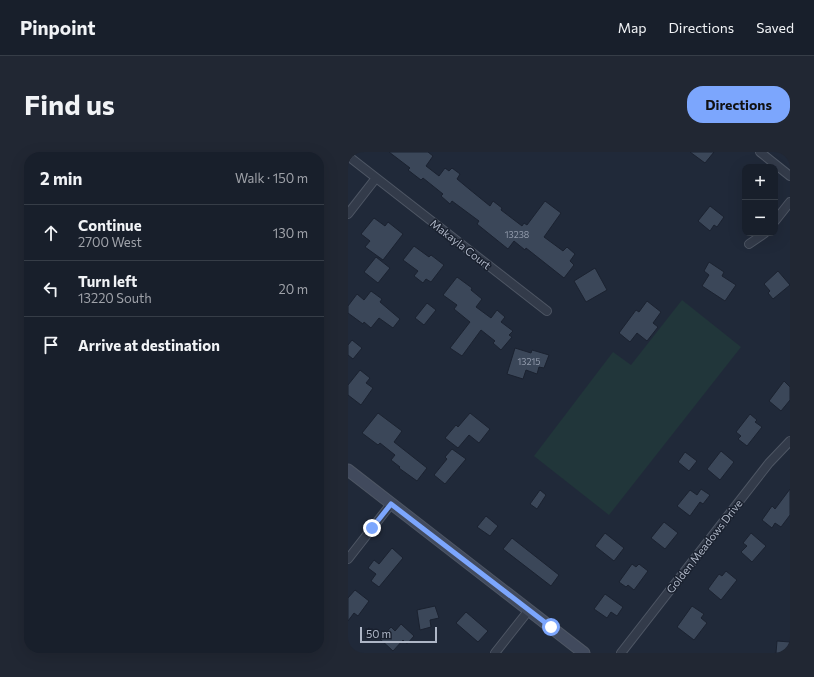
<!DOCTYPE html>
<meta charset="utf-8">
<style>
:root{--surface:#181f2b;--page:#212733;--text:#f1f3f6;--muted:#9fa2a9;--line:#363d47;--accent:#7ca6fd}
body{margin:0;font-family:Commissioner,sans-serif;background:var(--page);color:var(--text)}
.controls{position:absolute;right:12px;top:12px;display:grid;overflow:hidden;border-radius:8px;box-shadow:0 4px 16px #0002}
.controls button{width:36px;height:36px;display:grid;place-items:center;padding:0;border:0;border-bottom:1px solid var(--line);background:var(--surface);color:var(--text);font:20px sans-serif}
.scale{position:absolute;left:12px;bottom:10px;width:77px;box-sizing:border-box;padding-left:4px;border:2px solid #aeb6c6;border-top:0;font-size:11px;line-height:14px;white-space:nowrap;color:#aeb6c6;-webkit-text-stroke:3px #19202e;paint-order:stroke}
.stop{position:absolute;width:12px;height:12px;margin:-9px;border:3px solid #7ca6fd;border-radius:50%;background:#fff}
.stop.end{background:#7ca6fd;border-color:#fff;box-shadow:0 1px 4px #0008}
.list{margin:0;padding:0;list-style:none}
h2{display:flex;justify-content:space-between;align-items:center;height:52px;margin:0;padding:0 16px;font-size:17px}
h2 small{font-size:13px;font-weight:400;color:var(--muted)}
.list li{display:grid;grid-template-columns:26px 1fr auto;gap:12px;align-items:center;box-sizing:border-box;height:56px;padding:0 16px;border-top:1px solid var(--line)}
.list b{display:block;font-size:15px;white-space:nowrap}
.list p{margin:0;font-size:13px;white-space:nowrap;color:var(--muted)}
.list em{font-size:13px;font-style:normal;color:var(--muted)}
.icon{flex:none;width:22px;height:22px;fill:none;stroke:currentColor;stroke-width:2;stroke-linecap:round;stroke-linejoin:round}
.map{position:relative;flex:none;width:442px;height:501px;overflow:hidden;border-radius:16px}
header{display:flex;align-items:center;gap:24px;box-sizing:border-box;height:56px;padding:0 20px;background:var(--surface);border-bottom:1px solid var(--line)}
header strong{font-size:19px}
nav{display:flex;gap:22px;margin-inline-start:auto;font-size:14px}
.intro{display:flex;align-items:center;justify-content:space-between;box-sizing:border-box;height:96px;padding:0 24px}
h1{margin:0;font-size:28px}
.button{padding:10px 18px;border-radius:16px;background:var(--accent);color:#111;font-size:14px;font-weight:700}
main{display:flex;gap:24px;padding:0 24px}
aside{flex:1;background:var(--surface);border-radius:16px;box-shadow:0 4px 16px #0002}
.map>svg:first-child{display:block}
.green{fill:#21363a}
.building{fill:#3b4759;stroke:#1b2230}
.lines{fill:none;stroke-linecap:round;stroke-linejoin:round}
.street-casing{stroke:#4e5664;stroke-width:10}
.secondary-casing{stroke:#4e5664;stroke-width:13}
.street{stroke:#333b4a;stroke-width:8}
.secondary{stroke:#414a5d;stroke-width:11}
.route{stroke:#7ca6fd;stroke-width:5}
.labels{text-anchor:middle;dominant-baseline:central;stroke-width:3;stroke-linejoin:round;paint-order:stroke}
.number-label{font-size:9px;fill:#919aab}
.street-label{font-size:11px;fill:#aeb6c6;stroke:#19202e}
</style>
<header>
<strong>Pinpoint</strong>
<nav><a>Map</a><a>Directions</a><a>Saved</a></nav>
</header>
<div class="intro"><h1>Find us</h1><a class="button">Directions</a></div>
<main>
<aside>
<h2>2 min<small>Walk · 150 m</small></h2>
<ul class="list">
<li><svg class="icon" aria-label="ahead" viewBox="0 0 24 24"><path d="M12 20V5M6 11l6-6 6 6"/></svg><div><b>Continue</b><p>2700 West</p></div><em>130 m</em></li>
<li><svg class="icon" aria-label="left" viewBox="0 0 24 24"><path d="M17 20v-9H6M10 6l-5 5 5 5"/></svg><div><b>Turn left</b><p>13220 South</p></div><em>20 m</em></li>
<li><svg class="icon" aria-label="arrive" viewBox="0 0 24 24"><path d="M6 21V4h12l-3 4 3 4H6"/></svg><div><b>Arrive at destination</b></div></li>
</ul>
</aside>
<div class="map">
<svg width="442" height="501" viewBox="0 0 442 501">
<rect width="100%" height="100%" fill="#202939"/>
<path class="green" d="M334,148L393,195L261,363L186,304L265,200L283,213Z"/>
<path class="building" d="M41,0H80L85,4L78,14L91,24L97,16L101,19L104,16L112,22L109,27L121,37L142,54L145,49L154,56L153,58L174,74L176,71L179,73L197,49L213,61L196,85L215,99L219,95L227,102L222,109L226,113L216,126L178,96L177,98L166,89L160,97L129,72L131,69L104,49L102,52L93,44L95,42L75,26L73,28L60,18L62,16Z
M342,0H366L357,11Z
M362,54L376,65L369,75L366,73L362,79L350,69Z
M26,66L37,74L40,70L55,82L35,108L17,95L22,89L13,82Z
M66,94L81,105L83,103L96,113L83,130L78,127L75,131L66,124L70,119L55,108Z
M28,105L42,116L30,131L16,120Z
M361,110L376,120L374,124L388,133L377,149L354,134L361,123L356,119Z
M247,116L259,138L238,150L226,129Z
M430,119L442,133L425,147L420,141L422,139L416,132Z
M109,125L124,136L123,138L134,147L128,155L143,166L149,158L157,165L153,170L165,179L161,183L164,185L153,198L145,191L147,189L133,178L114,204L102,196L122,170L106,157L109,153L95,143Z
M23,139L34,147L32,150L52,167L45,176L31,166L23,176L16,170L15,172L0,161V154L9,142L16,148Z
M299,149L313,160L305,171L310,175L299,189L289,181L282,190L271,181L288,158L291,160Z
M79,151L88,158L76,173L67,166Z
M4,188L14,196L5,207L0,203V193Z
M167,196L183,201L184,198L201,203L196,216L191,215L189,222L178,218L175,227L159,222Z
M12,218L22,226L18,231L25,236L13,253L0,243V233Z
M436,229L442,235V248L433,259L421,249Z
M30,261L54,279L46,290L79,316L69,329L51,316L52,315L43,308L47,303L32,291L30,293L14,281Z
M122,261L142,277L131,291L121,283L110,296L97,286L108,273L110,275Z
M402,262L409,268L407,270L414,275L399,294L390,287L393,284L388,280Z
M104,297L118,307L97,332L86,323L99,307L97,305Z
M373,299L386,310L372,328L359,317Z
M337,300L349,309L341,319L330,310Z
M353,337L362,343L355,352L352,350L342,364L329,354L342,338L349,343Z
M442,337V363L433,375L427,371L424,376L414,368L424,354L427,357Z
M192,338L198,343L189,357L182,352Z
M138,364L150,374L142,384L129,375Z
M316,370L330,381L317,397L303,386Z
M257,381L276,396L266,409L247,394Z
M403,381L418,394L404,410L393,400L399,394L395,391Z
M164,386L211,423L203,434L155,397Z
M44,396L55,406L31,435L23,429L28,422L20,416L26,408L31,412Z
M284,412L288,415L291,412L300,419L286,438L280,433L278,435L271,430Z
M378,419L389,428L373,448L360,437L371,422L374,424Z
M7,438L21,449L10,464L6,461L0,469V446Z
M257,442L275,455L269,464L263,460L259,466L246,457Z
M87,454L91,466L82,468L83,475L72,478L69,458Z
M344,454L356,462L353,466L359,471L346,488L329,475Z
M118,460L140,479L130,490L108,471Z
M53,472L66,484L59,492L55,488L45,499L32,487L43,475L47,479Z
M429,489L442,490V501H428Z"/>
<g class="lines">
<defs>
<path id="street" d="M412,0L442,24
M0,4L199,159
M0,62L28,26
M427,69L442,50
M401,92L417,81
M0,407L43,352
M147,501L181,458
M273,501L421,311L442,289"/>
<path id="secondary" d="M0,318L236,501"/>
</defs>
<use href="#street" class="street-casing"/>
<use href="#secondary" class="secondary-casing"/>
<use href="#street" class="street"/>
<use href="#secondary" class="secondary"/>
</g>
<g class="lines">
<path class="route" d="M24,376L43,352L203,475"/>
</g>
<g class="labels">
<g class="number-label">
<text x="169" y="82">13238</text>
<text x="181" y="209">13215</text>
</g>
<g class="street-label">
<text transform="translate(113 92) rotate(38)">Makayla Court</text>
<text transform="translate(356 394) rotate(-52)">Golden Meadows Drive</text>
</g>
</g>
</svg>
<div class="controls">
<button>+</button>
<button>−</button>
</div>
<div class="scale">50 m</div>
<div class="stop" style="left:203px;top:475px"></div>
<div class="stop end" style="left:24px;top:376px"></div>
</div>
</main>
